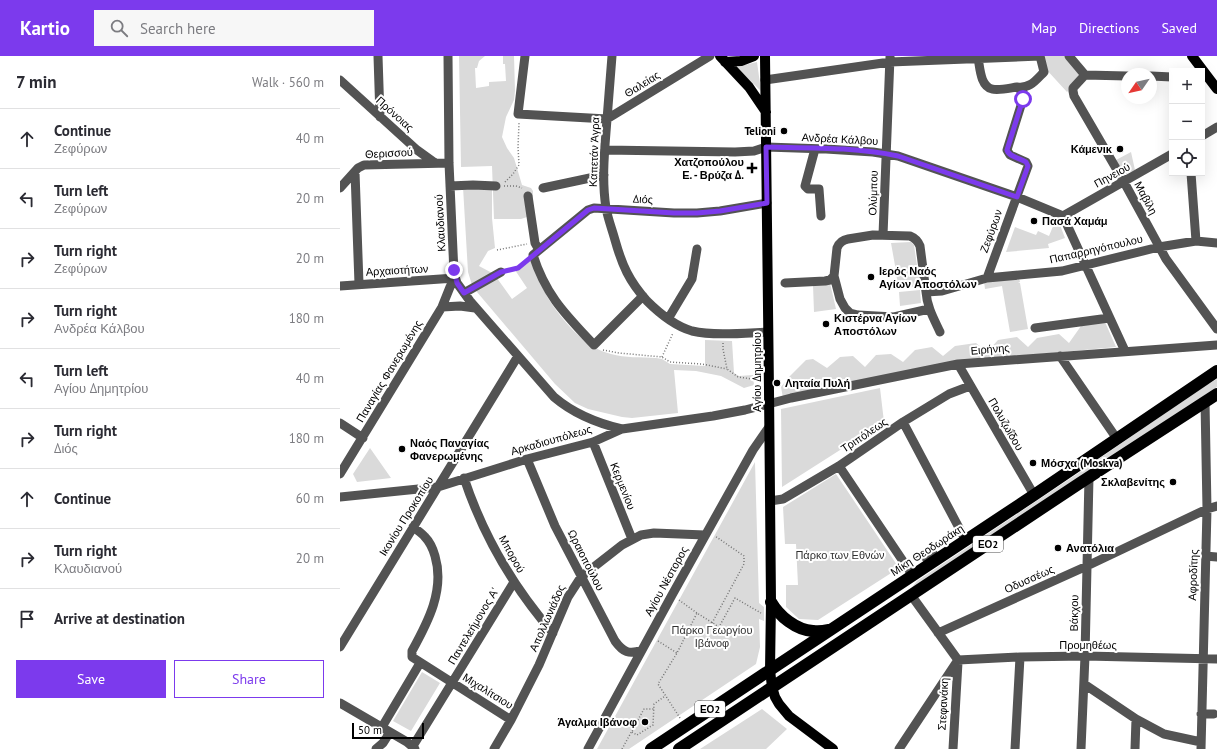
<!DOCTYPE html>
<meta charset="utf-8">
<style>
:root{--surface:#fff;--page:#f7f7f7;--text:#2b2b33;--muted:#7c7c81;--line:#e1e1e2;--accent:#7c3aed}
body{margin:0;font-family:"PT Sans",sans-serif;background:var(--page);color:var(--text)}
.controls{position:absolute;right:12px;top:12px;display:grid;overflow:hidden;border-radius:0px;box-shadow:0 4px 16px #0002}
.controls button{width:36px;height:36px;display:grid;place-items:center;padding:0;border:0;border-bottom:1px solid var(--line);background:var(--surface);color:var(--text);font:20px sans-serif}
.compass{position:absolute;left:781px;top:12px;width:36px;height:36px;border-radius:50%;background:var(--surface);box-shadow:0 4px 16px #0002;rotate:236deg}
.scale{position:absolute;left:12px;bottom:10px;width:72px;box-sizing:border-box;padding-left:4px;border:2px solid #000;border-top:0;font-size:11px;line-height:14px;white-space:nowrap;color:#000;-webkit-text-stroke:3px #fff;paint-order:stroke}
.stop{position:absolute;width:12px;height:12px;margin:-9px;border:3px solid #7c3aed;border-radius:50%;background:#fff}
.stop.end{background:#7c3aed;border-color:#fff;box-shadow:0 1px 4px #0008}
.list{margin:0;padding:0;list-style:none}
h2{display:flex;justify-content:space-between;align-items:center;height:52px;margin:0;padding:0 16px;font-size:17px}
h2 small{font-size:13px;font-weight:400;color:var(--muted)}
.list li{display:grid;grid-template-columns:26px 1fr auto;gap:12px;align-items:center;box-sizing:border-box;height:60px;padding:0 16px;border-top:1px solid var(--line)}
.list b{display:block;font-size:15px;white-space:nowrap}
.list p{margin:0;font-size:13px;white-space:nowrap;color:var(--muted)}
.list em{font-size:13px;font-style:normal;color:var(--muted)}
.actions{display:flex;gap:8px;padding:12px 16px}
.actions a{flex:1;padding:9px 0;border:1px solid var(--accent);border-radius:0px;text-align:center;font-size:14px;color:var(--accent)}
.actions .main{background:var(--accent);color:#fff}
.icon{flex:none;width:22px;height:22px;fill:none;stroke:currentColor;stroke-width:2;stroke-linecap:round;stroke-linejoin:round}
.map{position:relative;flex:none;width:877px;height:693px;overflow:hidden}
header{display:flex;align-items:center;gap:24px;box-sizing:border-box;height:56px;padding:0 20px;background:var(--accent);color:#fff}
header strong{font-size:19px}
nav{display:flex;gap:22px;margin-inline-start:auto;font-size:14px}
.search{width:280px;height:36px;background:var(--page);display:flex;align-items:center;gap:10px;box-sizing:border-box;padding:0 14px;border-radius:0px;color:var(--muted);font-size:15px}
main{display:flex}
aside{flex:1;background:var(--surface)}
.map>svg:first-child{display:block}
.green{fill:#dadada}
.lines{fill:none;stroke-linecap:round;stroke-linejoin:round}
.path{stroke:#757575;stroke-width:1.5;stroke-dasharray:1 2;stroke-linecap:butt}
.minor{stroke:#535353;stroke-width:9}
.major{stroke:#000;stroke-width:10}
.highway{stroke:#000;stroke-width:12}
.route{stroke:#7c3aed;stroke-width:5}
.poi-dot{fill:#000;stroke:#fff;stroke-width:1.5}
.labels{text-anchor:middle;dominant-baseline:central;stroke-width:4;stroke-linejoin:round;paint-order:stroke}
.shield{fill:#fff;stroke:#4c4c4c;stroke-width:1}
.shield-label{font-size:10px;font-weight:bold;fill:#000}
.street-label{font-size:11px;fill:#000;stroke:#fff}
.poi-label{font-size:11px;font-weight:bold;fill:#000;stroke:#fff;text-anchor:start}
.park-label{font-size:11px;fill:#313131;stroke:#fff}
</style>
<header>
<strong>Kartio</strong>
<div class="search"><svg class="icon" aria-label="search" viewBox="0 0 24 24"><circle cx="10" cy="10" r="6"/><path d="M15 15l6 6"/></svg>Search here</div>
<nav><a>Map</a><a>Directions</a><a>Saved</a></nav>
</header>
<main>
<aside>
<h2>7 min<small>Walk · 560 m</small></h2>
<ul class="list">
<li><svg class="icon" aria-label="ahead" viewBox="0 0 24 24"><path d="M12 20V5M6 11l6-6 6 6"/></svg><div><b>Continue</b><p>Ζεφύρων</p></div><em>40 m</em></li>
<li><svg class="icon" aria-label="left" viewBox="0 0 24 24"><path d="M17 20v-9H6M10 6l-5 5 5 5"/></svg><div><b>Turn left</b><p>Ζεφύρων</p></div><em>20 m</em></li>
<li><svg class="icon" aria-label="right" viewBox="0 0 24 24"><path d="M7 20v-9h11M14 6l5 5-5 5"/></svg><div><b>Turn right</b><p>Ζεφύρων</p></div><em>20 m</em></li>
<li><svg class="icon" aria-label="right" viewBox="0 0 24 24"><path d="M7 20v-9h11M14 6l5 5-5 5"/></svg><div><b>Turn right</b><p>Ανδρέα Κάλβου</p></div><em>180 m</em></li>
<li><svg class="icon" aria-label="left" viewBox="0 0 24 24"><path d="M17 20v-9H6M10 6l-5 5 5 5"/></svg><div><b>Turn left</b><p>Αγίου Δημητρίου</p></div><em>40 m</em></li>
<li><svg class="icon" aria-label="right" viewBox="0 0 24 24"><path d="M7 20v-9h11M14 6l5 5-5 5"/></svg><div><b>Turn right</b><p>Διός</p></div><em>180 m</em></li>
<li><svg class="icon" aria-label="ahead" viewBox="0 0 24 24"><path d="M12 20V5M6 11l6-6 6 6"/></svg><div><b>Continue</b></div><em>60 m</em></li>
<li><svg class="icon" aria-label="right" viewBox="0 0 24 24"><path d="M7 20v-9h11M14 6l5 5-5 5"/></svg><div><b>Turn right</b><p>Κλαυδιανού</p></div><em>20 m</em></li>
<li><svg class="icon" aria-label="arrive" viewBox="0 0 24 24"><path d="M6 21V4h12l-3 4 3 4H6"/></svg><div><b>Arrive at destination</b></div></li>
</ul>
<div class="actions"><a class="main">Save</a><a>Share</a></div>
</aside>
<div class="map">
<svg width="877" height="693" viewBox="0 0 877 693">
<rect width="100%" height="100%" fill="#fff"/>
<path class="green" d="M119,0H145L139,5L137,12H135L136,32L149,30V26L166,25L165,8H163V0H174L175,35L174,44L166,61L162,81L167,92L174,102L182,129L191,132L193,135V159L181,163H154L152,110L121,111Z
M702,0H726L743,19L727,36L705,12Z
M417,6L421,35L396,11Z
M791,96L795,114L786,118L784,117L776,104Z
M123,131L152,132V162L155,192L148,195L139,210L154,218L172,243L187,232L175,214L191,203C196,215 201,230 208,242C221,263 245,292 271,298C285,302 301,301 316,302L322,303L330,308L365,310V284L392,285L394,317L399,320L413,319L414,329L404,332L381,320L356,315L334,314L338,357L292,362L282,361L248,353L235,347L215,328L137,236L132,229L128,216Z
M714,168L720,169L725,182L708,188L709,192L666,196L675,171L696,179L698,175L709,180Z
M571,186L574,189L580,230L558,233L556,215L551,187Z
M679,222L680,226L678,227H680L688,273L670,276L662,230L645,233L644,225Z
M490,227L496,253L474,256L473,229Z
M580,234L581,247L560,250L559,236Z
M765,266L776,291L690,299L443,342L441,331L448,322L466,304L473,303L487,312L500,301L513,300L525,311L536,299L551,298L563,306L575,294L592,291L603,300L615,290L636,287L647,296L658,284L677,281L688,291L697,282L719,278L729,287L741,270Z
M877,323V331L738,422L569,535L577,525L734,420L863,331Z
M540,332L544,366L442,431L441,353Z
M30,392L51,422L17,426L13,418Z
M415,406L419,547L424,551V565L419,563L420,591L416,608L289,693H257Z
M496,418L559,512L478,564L459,563L446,551V529H458L456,488H445L443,451Z
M82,616L100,627L71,675L53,665Z
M422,653L447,673L426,693H360Z"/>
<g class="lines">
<path class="path" d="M165,126L173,118L179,109L178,91L179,67
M164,130H176L182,132
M157,194L187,188
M170,214L178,212L185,205
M383,287V293L387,313L398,321L412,323
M263,294L279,297L322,301L330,306L362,308L387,313
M322,301L333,277
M339,544L357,557
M372,567L404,508V500L375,480
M318,585L337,597
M340,662L318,628L337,597L357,557L379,571L395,542L421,557
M292,676L297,679L313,669L314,648L325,640
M282,693L304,653H314"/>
<path class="minor" d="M38,0L40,61
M108,0L109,107L114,217L117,227L130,245L214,341C234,358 256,367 282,373
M185,0L178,58L267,63L370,0
M272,0C270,25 268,51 266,76C264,101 262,126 266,152C268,163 272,173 275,184C282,209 289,225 307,245C320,258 335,270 352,275C374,280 405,277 428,276
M729,0L745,19
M638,2C640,11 640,30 652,33C658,35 670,32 677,31L683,36V43L667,94L670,99L686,106L688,110L647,222
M745,19L733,32V35L734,40L784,126L826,203L877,273
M745,19L787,20
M811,20L832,21
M0,24L77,94L95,107
M425,24L550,6L700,0L704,16C696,24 690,33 677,31
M862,80L877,71
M475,93L465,130L468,133H479L481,160
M265,94L395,96L414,95L426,91L486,93L533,96L558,100L677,141L723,160
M15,116L19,228
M851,117L856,185
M110,130L133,129L156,130
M0,132L18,112L24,109L109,107
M203,132L264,119
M188,140L195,187L199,194
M723,160L785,295
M723,160L832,98
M543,179L550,1
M445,227L485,225L490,224L494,220
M0,230L115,222
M586,236C587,251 594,263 600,276
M124,237L161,216
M303,240L254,289C226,259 206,240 193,199L248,154L254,152L334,157H357L380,155L427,147
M102,251L120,250L135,252
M589,253L554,261L518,259L510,257L505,252L500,243L494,220L497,192C499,187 502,184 508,183L533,179L570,180C575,182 578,185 580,190L586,236L602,235L647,222L722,215L819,191L856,185L877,187
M328,263L352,223L357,193
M695,272L769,262
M720,300L777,383
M618,308L694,439
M563,366L626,485
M0,367L23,382
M253,386L292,483
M187,403L215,470L275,585C283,596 289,599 302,594
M499,410L573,520
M0,418L102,251L110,231L115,222
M124,422C143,479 174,532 213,577
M0,441L98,431L187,403L253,386L282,373L373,360L405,354L451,342L618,308L877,289
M430,445L443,443L499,410L563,366L609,338L630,330
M73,471C77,474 82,477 85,481C90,486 93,493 95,500C105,534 88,566 72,595V601L171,664
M865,500L877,501
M586,502L593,497
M571,539L618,604
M598,577L747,510L867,453L877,450
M0,591L178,300
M618,604L680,601L745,600L877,603
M744,628L796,663L824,678L861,686
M0,647L67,686L75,693
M861,658H874
M42,671L80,607
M73,690L174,526
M36,693L43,687L50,676
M154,693L171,664L199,609L228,541L241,521L282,489L301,479L314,477L365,479
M248,693L332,539L413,394L429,371
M559,693L618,604
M613,693L618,606
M675,693L680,601
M741,693L745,600L749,421
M795,693L796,663
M861,693L867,453L865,346"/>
<path class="major" d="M380,0L409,31L426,56
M425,0L429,335L431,546L430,614L432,631L435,641L439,648L449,660L493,693
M852,0L877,33
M385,6L401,5L414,0"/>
<path class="highway" d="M431,546C439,560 456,574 473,575C479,576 484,575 489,574
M311,693L694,439L877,315
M339,693L740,427L877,338"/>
</g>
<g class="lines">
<path class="route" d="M114,214L117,227L124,237L161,216L178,212L248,154L254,152L334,157H357L380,155L427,147L426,91C470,92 515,91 558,100L677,141L688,110L686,106C680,102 669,101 667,94L683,43"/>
</g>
<g class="poi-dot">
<circle cx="444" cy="75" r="4"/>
<circle cx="780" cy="93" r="4"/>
<path d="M410 106h4v4h4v4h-4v4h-4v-4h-4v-4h4z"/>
<circle cx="694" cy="165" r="4"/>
<circle cx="531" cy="221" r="4"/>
<circle cx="486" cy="268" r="4"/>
<circle cx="437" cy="327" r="4"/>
<circle cx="62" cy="393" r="4"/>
<circle cx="693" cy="407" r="4"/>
<circle cx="833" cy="426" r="4"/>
<circle cx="718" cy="492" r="4"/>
<circle cx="305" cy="666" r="4"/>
</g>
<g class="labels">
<g class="shield">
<rect x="633" y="480" width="30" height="16" rx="3"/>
<rect x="355" y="645" width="30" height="16" rx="3"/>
</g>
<g class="shield-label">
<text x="648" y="488">ΕΟ2</text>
<text x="370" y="653">ΕΟ2</text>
</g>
<g class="street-label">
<text transform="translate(302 28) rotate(-32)">Θαλείας</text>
<text transform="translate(55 58) rotate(42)">Πρόνοιας</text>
<text transform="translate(500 83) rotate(3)">Ανδρέα Κάλβου</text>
<text transform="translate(254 96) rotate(-88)">Καπετάν Άγρα</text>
<text transform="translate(49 97) rotate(-3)">Θερισσού</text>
<text transform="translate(772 119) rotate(-29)">Πηνειού</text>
<text transform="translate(533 137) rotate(-88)">Ολύμπου</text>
<text transform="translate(806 142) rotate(62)">Μαβίλη</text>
<text transform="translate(303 143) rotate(3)">Διός</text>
<text transform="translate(100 167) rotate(-93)">Κλαυδιανού</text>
<text transform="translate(651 175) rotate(-70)">Ζεφύρων</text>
<text transform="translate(756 193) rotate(-13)">Παπαρρηγόπουλου</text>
<text transform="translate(57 214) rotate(-3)">Αρχαιοτήτων</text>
<text transform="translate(650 293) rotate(-5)">Ειρήνης</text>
<text transform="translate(49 315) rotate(-59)">Παναγίας Φανερωμένης</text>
<text transform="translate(417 316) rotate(-90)">Αγίου Δημητρίου</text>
<text transform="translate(666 368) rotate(60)">Πολυζωΐδου</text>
<text transform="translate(524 379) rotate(-34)">Τριπόλεως</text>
<text transform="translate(211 384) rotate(-16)">Αρκαδιουπόλεως</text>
<text transform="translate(283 430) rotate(68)">Κερμενίου</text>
<text transform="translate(66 460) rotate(-58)">Ικονίου Προκοπίου</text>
<text transform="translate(587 494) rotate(-33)">Μίκη Θεοδωράκη</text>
<text transform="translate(172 498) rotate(61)">Μπορού</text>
<text transform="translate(246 504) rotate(63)">Ωραιοπούλου</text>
<text transform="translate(853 519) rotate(-88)">Αφροδίτης</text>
<text transform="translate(689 523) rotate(-24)">Οδυσσέως</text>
<text transform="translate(326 525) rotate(-61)">Αγίου Νέστορος</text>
<text transform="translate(734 557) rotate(-89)">Βάκχου</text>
<text transform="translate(207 562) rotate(-66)">Απολλωνιάδος</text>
<text transform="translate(133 570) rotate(-59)">Παντελεήμονος Α'</text>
<text x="748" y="589">Προμηθέως</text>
<text transform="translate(148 635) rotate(32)">Μιχαλίτσιου</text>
<text transform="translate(603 648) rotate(-87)">Στεφανάκη</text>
</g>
<g class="poi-label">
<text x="436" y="75" text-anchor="end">Telioni</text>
<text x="772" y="93" text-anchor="end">Κάμενικ</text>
<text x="404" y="106" text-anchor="end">Χατζοπούλου<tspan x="404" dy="13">Ε. - Βρύζα Δ.</tspan></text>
<text x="702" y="165">Πασά Χαμάμ</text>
<text x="539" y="215">Ιερός Ναός<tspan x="539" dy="13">Αγίων Αποστόλων</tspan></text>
<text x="494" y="262">Κιστέρνα Αγίων<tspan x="494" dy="13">Αποστόλων</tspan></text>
<text x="445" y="327">Ληταία Πυλή</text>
<text x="70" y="387">Ναός Παναγίας<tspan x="70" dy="13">Φανερωμένης</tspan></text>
<text x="701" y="407">Μόσχα (Moskva)</text>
<text x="825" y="426" text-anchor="end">Σκλαβενίτης</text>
<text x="726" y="492">Ανατόλια</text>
<text x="297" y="666" text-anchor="end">Άγαλμα Ιβάνοφ</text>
</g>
<g class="park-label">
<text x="500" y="499">Πάρκο των Εθνών</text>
<text x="372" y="574">Πάρκο Γεωργίου<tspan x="372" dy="13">Ιβάνοφ</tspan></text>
</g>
</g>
</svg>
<div class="controls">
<button>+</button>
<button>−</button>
<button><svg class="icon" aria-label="locate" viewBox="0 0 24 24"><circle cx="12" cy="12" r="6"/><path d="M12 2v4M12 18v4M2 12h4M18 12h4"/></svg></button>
</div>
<svg class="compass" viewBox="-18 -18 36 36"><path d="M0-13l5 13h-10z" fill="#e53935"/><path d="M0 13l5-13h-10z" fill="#7c7c81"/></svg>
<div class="scale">50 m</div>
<div class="stop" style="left:683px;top:43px"></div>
<div class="stop end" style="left:114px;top:214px"></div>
</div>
</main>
